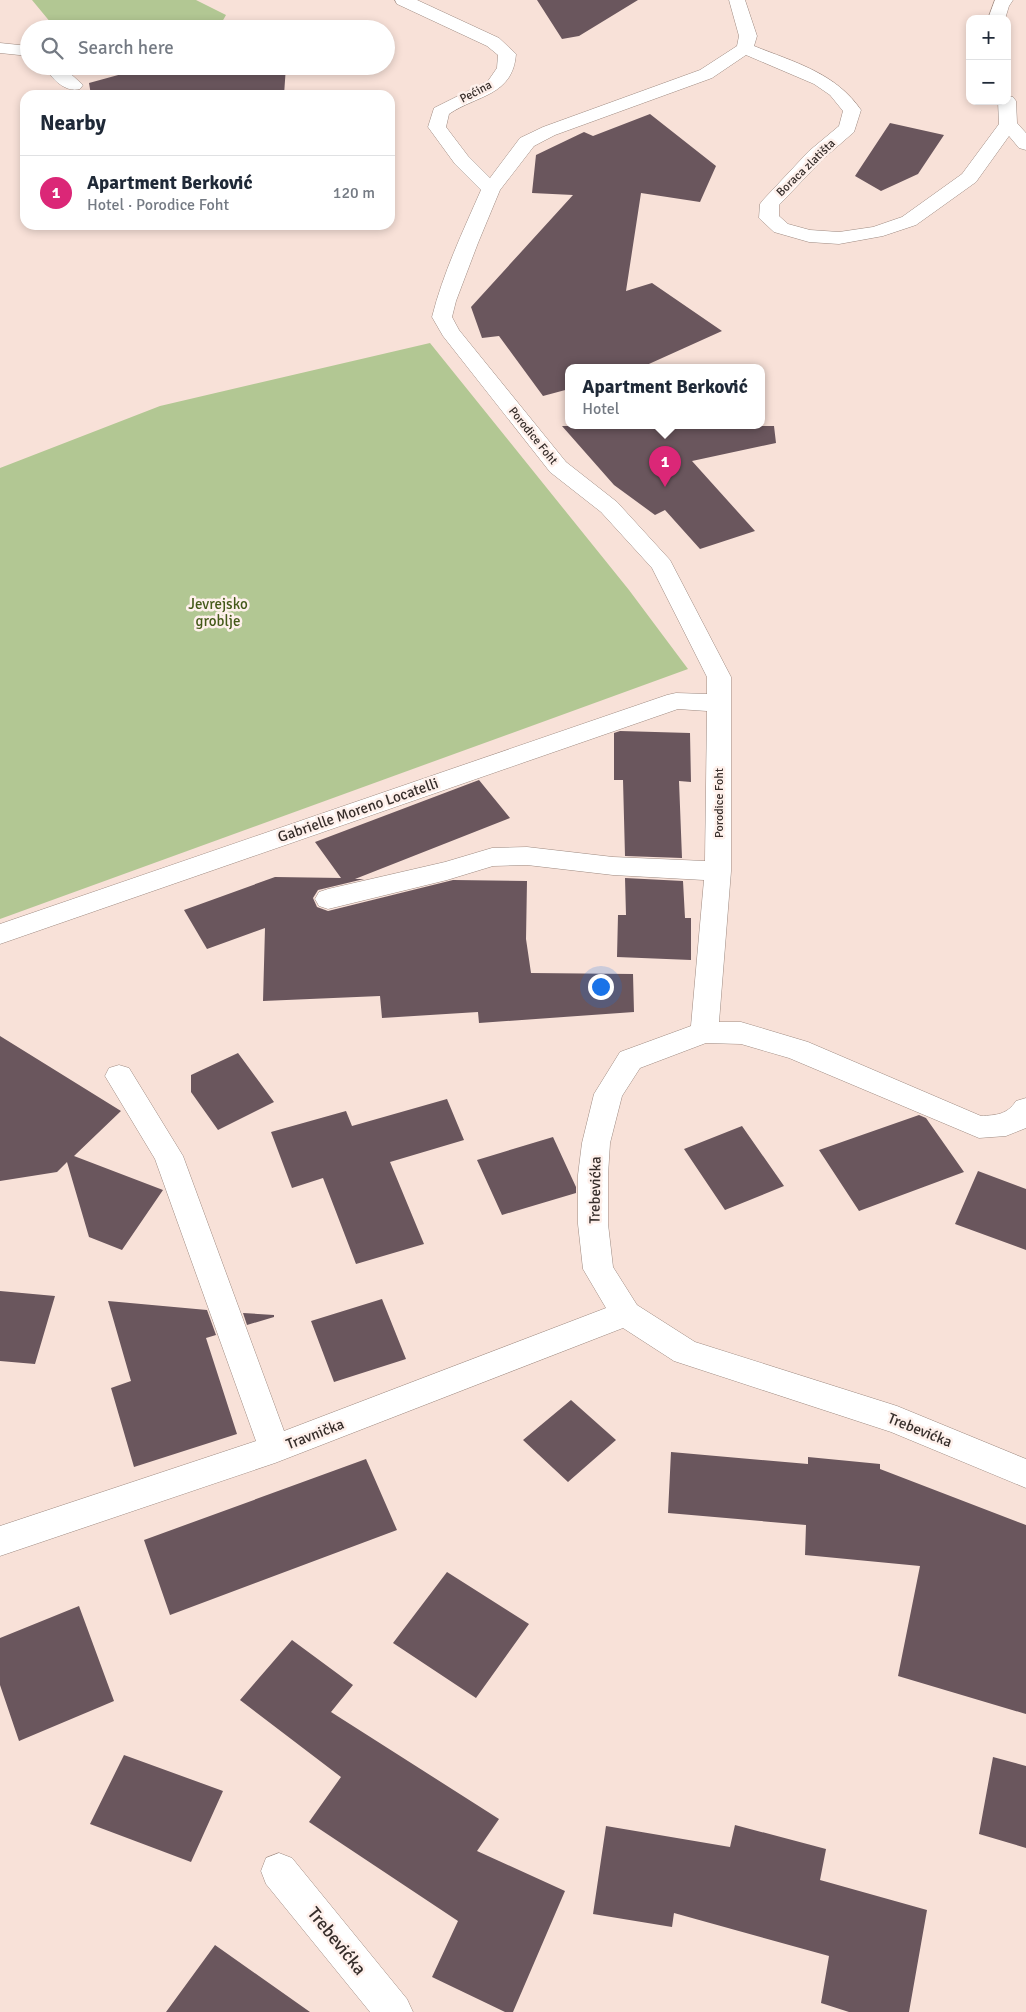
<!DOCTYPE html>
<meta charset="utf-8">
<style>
:root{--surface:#fff;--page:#f2f2f3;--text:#1f2937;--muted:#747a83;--line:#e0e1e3;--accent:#db2777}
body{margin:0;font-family:Signika,sans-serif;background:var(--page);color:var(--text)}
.controls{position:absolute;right:15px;top:15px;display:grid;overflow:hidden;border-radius:10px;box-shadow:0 2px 8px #0003}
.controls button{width:45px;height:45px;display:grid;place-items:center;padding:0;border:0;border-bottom:1px solid var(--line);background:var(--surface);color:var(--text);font:25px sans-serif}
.you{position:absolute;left:600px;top:986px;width:18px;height:18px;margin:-12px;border:4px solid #fff;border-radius:50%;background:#1a73e8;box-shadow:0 0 0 8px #1a73e833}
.badge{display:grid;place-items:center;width:32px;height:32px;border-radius:50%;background:var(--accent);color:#fff;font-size:16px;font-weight:700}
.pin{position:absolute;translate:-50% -41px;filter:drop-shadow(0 1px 2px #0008)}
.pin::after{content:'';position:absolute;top:26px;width:18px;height:15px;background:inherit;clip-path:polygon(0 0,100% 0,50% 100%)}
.popup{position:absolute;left:565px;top:364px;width:200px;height:65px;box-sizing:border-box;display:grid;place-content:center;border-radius:10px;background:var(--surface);filter:drop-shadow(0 1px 4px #0005);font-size:16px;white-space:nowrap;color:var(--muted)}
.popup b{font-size:19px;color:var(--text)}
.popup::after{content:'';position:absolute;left:50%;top:100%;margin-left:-10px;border:10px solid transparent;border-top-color:var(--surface)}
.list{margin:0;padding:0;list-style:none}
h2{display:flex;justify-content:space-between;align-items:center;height:65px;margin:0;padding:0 20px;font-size:21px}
h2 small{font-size:16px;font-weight:400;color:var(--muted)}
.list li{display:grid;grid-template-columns:32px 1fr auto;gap:15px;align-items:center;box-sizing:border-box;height:75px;padding:0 20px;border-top:1px solid var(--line)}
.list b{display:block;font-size:19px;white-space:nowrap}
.list p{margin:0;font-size:16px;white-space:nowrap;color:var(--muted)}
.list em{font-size:16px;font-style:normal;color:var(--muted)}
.icon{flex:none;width:28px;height:28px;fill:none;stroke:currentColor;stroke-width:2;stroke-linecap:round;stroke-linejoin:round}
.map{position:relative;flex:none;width:1026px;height:2012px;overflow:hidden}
.search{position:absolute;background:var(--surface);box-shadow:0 2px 8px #0003;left:20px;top:20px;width:375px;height:55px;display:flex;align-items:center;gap:12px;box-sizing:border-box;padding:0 18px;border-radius:28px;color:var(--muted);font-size:19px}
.panel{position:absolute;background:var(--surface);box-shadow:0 2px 8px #0003;left:20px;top:90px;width:375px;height:140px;border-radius:15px}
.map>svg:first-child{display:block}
.green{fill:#b2c793}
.building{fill:#6a565d}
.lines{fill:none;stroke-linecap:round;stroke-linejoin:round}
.minor-casing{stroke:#9e8a81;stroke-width:1}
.minor{fill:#fff;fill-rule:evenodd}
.labels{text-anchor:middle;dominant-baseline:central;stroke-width:5;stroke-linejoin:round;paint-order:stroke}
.far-street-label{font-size:12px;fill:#372e2b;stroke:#fef0eb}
.park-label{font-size:15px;fill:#445919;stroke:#fef0eb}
.street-label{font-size:15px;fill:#372e2b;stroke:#fef0eb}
.near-street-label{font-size:18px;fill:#372e2b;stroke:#fef0eb}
</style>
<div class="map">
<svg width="1026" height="2012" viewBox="0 0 1026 2012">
<rect width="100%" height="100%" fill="#f8e1d8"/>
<path class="green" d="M32,0H196L226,15L218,29H56Z
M430,343L629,590L688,669L0,919V468L160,406Z"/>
<path class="building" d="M537,0H638L579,36L562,39Z
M151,66H286L284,95H91L89,83Z
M650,114L716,166L700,202L641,193L626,291L652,283L722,331L640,368H569V389L543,396L499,336L482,338L471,307L573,195L532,193L536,155L584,132L593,136Z
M890,123L944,135L918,174L881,191L855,176Z
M562,426H774L776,443L692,461L755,531L700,549L665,510L655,515L614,485Z
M620,731L690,733L691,782L679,781L682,858L625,856L623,780H614V733Z
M479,780L510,818L355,879H364L318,890L313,898L317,907L328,911L453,880L527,881L526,939L531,973L633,974L634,1012L479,1023L478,1012L382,1018L380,996L263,1001L265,928L207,949L184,910L275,877L341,878L315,842Z
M625,878L683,881L685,918H691V960L617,957L618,915H626Z
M0,1036L121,1111L74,1156L163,1190L122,1250L89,1237L67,1162L57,1172L0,1181Z
M238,1053L274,1102L218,1130L191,1092V1075Z
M447,1099L464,1140L390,1162L424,1244L356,1264L323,1178L292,1188L271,1132L346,1111L352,1126Z
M919,1115L926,1118L964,1172L859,1211L819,1150Z
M742,1126L784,1186L725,1210L684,1149Z
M553,1137L576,1187V1193L502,1215L477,1160Z
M978,1171L1026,1189V1250L955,1224Z
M0,1291L55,1296L35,1364L0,1361Z
M382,1299L406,1359L334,1382L311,1321Z
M108,1301L207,1310L216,1335L206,1338L237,1434L134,1467L111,1388L131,1381Z
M243,1313L274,1315V1317L247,1325Z
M571,1400L616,1440L568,1482L523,1440Z
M671,1452L808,1464V1457L880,1464V1469L1026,1525V1714L898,1676L920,1566L805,1555L806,1525L668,1513Z
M366,1459L397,1530L170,1615L144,1540Z
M447,1572L529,1624L476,1698L393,1643Z
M79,1606L114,1701L19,1741L0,1685V1638Z
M292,1640L353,1685L331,1712L499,1819L477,1851L565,1891L513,2012H505L432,1977L458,1921L309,1822L341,1777L240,1700Z
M124,1755L223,1791L191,1862L90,1824Z
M993,1757L1026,1766V1848L979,1834Z
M735,1825L826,1849L820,1880L927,1910L909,2012H849L821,2003L829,1956L674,1913L672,1927L593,1914L606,1826L730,1847Z
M215,1945L310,2012H166Z"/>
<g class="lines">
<defs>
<path id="minor" d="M395,0H417L499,38L516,54C513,96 477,95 449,114L446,127L468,156L490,178L520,138L543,127L700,70L737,46L739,36L729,0H745L757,36L754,46C794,62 836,73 861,110L854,132L823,159L779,205V216L788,224L810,230L839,232L873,227L902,217L962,174L999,124L998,101H1007V96L1013,97L1016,101L1017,123L1026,133V150L1019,148L1009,136L976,182L916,225L883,236L839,244L809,242L774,232L759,218L760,204L763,200L809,151L839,126L843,111L830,95L814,84L746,55L712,78L555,135L534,146L500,190L478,243L456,301L452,317L459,330L566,462L617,502L670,560L731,677V871L719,1022H741L808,1042L981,1116C996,1115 1007,1115 1016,1101L1026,1098V1128L1006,1136L979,1138L789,1058L741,1044L706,1043L640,1068L622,1096L610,1143L608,1175V1224L613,1267L637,1305L695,1342L897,1406L1026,1459V1488L891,1432L674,1361L623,1328L275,1463L0,1556V1526L256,1441L155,1159L105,1076L109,1068L119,1065L129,1068L183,1156L284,1431L606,1308L583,1269L578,1224V1175L582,1143L594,1094L620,1052L691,1026L704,880L613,875L527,865L493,866L447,880L328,909L319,906L315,899L319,892L328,889L445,862L492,848L527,847L613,857L705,861L707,711L678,709L0,944V924L667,695L676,693L707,694V677L652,568L601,512L550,472L443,336L432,317C443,273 463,231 481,190L455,164L428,127L434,108L488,81L497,68L498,55L487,46L397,4Z
M995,0H1013L1009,6L1005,19H988Z
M0,43L29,46V56L0,53Z
M44,66H62L83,85L80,89C65,93 52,79 44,66Z
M279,1853L292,1858L407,1999L413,2012H370L266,1884L261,1871L266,1858Z"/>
</defs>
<use href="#minor" class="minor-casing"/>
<use href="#minor" class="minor"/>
</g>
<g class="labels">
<g class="far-street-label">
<text transform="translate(476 92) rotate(-28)">Pećina</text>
<text transform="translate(806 168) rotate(-44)">Boraca zlatišta</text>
<text transform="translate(533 436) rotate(51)">Porodice Foht</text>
<text transform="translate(719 803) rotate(-90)">Porodice Foht</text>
</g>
<g class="park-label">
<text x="218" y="604">Jevrejsko<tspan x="218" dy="17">groblje</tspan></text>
</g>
<g class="street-label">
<text transform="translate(358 810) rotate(-19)">Gabrielle Moreno Locatelli</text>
<text transform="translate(595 1190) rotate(-89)">Trebevićka</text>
<text transform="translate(920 1430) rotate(22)">Trebevićka</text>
<text transform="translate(315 1434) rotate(-21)">Travnička</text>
</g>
<g class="near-street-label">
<text transform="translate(337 1941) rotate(51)">Trebevićka</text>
</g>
</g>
</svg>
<div class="controls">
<button>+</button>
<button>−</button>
</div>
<div class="you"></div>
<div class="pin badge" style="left:665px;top:487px">1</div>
<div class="popup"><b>Apartment Berković</b>Hotel</div>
<div class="search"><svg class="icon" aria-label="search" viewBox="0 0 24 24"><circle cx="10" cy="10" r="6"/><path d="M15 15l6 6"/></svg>Search here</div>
<section class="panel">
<h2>Nearby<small></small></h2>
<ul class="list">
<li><span class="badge">1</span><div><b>Apartment Berković</b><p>Hotel · Porodice Foht</p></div><em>120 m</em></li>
</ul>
</section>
</div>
